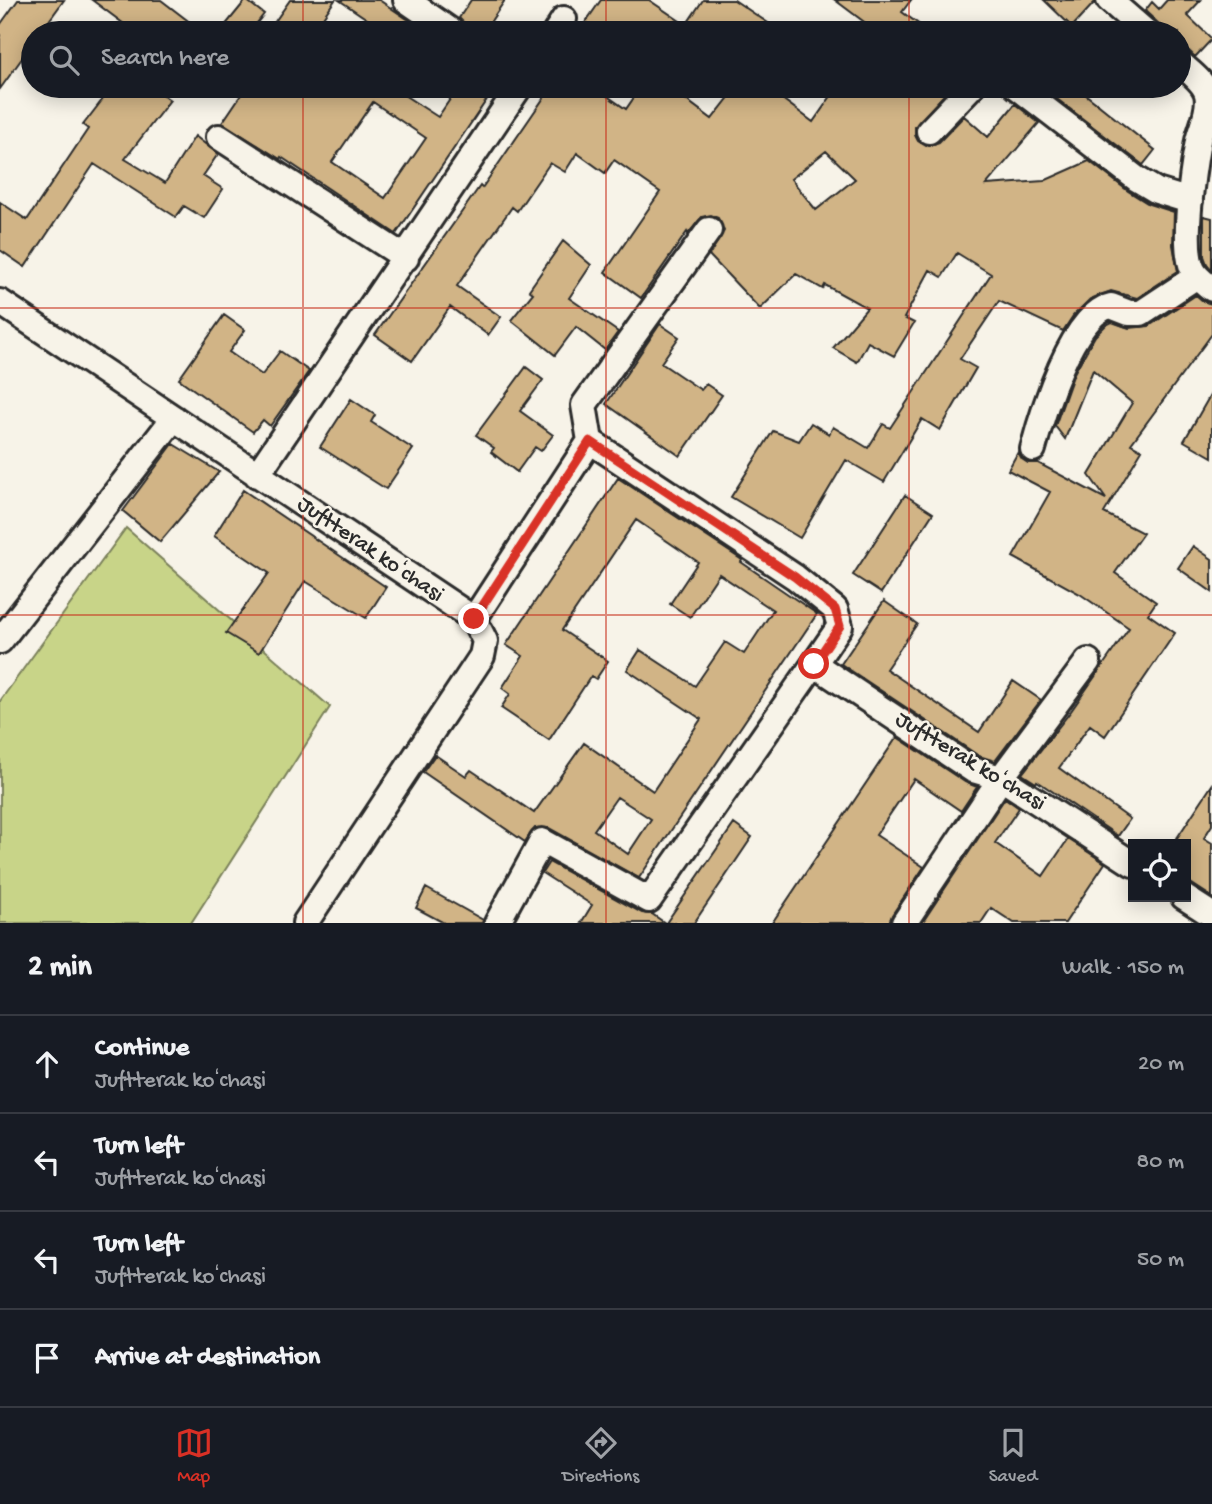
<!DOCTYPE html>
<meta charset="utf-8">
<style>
:root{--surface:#171b24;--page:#20242c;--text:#f1f3f6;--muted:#9ea1a6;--line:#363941;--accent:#d93025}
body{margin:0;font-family:"Gochi Hand",sans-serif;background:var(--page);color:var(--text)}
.controls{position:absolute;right:21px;bottom:21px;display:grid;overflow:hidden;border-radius:0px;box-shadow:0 4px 18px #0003}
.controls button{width:63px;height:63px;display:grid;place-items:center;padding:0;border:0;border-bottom:2px solid var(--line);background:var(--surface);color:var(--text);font:35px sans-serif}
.stop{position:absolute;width:21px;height:21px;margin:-16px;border:5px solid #d93025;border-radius:50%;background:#fff}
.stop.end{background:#d93025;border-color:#fff;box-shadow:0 2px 7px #0008}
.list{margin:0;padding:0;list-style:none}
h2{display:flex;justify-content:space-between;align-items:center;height:91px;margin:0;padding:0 28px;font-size:30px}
h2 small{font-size:23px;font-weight:400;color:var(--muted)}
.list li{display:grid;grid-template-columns:46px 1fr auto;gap:21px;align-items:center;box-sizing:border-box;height:98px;padding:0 28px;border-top:2px solid var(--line)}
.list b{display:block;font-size:26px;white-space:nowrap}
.list p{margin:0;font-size:23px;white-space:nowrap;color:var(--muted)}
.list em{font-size:23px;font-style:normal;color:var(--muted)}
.icon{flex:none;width:38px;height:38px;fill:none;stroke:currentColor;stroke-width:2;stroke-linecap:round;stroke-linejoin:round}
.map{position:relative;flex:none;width:1212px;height:923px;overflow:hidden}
.search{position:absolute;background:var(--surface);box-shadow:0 4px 18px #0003;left:21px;right:21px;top:21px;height:77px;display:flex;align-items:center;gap:18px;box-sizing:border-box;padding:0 24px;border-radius:38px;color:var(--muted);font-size:26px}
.sheet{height:483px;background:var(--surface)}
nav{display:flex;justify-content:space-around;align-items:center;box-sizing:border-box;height:98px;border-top:2px solid var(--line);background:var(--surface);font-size:19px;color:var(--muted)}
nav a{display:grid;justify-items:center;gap:4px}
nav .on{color:var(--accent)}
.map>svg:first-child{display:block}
.green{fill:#c8d488;stroke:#7a805a;stroke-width:2}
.building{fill:#d1b486;stroke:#2b2b2b;stroke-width:2;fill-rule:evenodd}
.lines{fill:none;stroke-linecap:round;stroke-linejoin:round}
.minor-casing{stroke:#2b2b2b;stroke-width:30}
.minor{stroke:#f7f3e8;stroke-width:24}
.route{stroke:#d93025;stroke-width:9}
.grid{fill:none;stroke:#c8321e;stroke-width:2;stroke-opacity:0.55}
.labels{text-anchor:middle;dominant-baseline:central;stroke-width:5;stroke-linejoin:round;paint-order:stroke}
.street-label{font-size:23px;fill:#2b2b2b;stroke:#f7f3e8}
</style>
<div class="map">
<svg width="1212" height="923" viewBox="0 0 1212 923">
<rect width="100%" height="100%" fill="#f7f3e8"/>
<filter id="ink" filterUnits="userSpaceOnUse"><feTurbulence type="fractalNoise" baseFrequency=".0143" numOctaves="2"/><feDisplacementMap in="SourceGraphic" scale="14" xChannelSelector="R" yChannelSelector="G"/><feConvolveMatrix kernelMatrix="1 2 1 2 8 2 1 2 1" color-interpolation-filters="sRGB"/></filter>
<g filter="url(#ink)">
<path class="green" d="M126,528L330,707L191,923H0V701Z"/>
<path class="building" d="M18,0H64L40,33H33V43L0,89V25Z
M92,0H161L204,33H117L124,24Z
M246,0L264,14L249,33H219Z
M290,0H335L312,33H267Z
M339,0H379L428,33H388Z
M471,0H505L483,33H469L467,26L459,18Z
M601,0H649L686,25L703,0H734L783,33H578Z
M835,0H911L902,12L931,33H879Z
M1044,0H1095V2L1072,27Z
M1167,0H1201L1187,15L1212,39L1195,57L1189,51L1179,48V33H1162L1157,22L1145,11L1152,2L1159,9Z
M113,86H150L170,100L125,159L165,183L195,136L218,154L203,176L223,189L204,218L184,206L176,217L94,164L25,267L0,250V202L27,220L88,129L83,125Z
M247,86H410L404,95L438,117L459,86H496L396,234L281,157L280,159L222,123ZM373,102L426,138L385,198L332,162Z
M552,86H593L626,109L642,86H647L662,96L669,87L712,119L738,86H765L813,122L838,86H952L915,127V135L918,141L926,146L939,142L964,116L988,137L1015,104L1039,123L986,185L1044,181L1089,161L1128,191L1149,204L1174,212L1173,245L1178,271L1137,298L1111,291L1090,299L1073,316L1063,331L999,301L960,359L976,368L940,430L922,419L884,482L846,460L800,538L731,497L773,431L799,441L811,423L829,434L833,427L868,448L883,424L890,428L991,274L957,253L942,277L930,270L904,318L914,323L894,356L868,342L857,362L833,348L867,308L825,285L823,289L796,274L760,309L709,255L724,231L718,218L711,215L702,217L688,234L687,232L641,298L605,272L660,192L614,160L605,173L577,153L565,172L550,163L517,211L512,207L457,286L501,317L488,335L450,307L412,361L375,335L480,186L482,188ZM826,151L855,179L816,210L791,179Z
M1040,86H1075L1155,150L1143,165Z
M1204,216L1212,218V270L1207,264L1204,256Z
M563,241L591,265L569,298L618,332L605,350L576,327L555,355L511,320L533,293L529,290Z
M1196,295L1203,301L1212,304V334L1131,444L1142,450L1104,513L1143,533L1115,573L1156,602L1148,614L1175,633L1105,736L1090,725L1059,768L1130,819L1118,836L1037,781L1036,783L1022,774L1071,711L1129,628L1080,594L1013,557L1050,492L1008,470L1018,452L1022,459L1028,463H1038L1106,499L1089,475L1132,403L1093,370L1065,439L1055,426L1074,373L1095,336L1106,325L1112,322L1129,328L1149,326Z
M224,315L245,330L229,352L262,375L280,351L309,371L270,426L263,420L253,432L179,379Z
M660,324L679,337L661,363L701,390L706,384L722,395L680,456L606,404Z
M526,367L543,380L520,411L553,435L541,451L535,447L517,472L491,452L494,448L476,435Z
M1212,392V457L1184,441Z
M351,399L375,415L371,422L413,449L386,489L320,447Z
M173,444L219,472L160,542L123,511Z
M618,478L742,560L741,562L817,614L639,878L549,828H535L525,842L423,772L435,755L466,776L471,770L534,813L584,743L653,791L701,719L627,670L640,650L695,686L725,642L744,654L773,610L719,574L690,617L670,604L698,562L636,520L562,630L608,661L596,679L591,676L549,740L501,708L510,694L502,688L523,656L506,645ZM617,797L651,819L628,854L594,830Z
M243,490L386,587L366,618L305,581L259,653L226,633L269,573L214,536Z
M905,495L933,513L881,593L853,575Z
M1193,546L1212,559V592L1178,568Z
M884,601L917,624L886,669L979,732L1013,681L1041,700L995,761L979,756L841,664Z
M897,737L965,782L977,787L961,811L914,779L876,835L924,867L892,915L889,923H772Z
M1212,785V825L1204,838L1212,843V897L1186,880V844H1173Z
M1005,798L1019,808L995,843L1043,876L1068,839L1105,863L1065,923H1014L991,908L981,923H922Z
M734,824L752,837L694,923H666Z
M549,862L642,913L652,914L665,923H581L592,905L542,873Z
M426,888L483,920L482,923H444L416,908Z"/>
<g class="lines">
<defs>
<path id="minor" d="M406,0L454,33
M1109,0L1147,33
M555,33L564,19
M1179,62C1188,71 1204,81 1207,94C1211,109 1201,127 1198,141C1193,168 1181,247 1193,270C1197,278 1205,283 1212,289
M1016,86L1137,179L1157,191L1190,201
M929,131L972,86
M219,137L406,258
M0,302L474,619L590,441L795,577L835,609L840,626L814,664L973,770L1001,778L1133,864
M590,441L584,405L709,230
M1033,449C1042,415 1072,313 1111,306L1129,313H1141L1197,276
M257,475L520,86
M0,641L174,418
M1184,897L1212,915
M305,923L482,656L485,641L474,619
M497,923L542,841L649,900L814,664
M904,923L1001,778L1088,661"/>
</defs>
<use href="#minor" class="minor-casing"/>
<use href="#minor" class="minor"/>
</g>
</g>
<g class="lines" filter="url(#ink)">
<path class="route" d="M474,619L590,441L795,577L835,609L840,626L814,664"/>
</g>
<path class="grid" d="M303,0V33M606,0V33M909,0V33M303,86V923M606,86V923M909,86V923M0,308H1212M0,615H1212"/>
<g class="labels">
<g class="street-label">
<text transform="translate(370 550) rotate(34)">Juftterak koʻchasi</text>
<text transform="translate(970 762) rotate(31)">Juftterak koʻchasi</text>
</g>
</g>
</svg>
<div class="controls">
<button><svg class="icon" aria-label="locate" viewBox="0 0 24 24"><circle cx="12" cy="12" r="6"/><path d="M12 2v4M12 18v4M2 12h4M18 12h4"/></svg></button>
</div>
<div class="stop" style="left:814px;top:664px"></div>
<div class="stop end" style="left:474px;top:619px"></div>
<div class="search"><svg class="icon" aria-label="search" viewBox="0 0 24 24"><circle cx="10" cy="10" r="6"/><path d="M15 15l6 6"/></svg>Search here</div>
</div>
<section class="sheet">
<h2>2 min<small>Walk · 150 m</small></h2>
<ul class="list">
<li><svg class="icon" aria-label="ahead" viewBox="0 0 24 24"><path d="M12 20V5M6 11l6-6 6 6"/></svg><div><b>Continue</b><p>Juftterak koʻchasi</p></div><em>20 m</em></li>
<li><svg class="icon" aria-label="left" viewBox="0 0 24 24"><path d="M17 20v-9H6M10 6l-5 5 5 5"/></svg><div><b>Turn left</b><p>Juftterak koʻchasi</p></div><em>80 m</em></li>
<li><svg class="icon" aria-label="left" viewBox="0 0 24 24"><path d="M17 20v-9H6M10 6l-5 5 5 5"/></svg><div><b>Turn left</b><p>Juftterak koʻchasi</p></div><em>50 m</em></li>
<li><svg class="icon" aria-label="arrive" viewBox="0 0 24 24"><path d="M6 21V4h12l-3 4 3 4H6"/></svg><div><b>Arrive at destination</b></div></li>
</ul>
</section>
<nav>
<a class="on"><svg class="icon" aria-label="map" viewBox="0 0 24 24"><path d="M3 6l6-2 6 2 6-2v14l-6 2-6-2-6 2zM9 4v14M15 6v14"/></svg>Map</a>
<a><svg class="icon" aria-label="directions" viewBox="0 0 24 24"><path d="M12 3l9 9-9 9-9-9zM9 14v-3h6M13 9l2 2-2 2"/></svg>Directions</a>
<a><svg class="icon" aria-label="saved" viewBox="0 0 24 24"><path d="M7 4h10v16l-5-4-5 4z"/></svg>Saved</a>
</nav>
